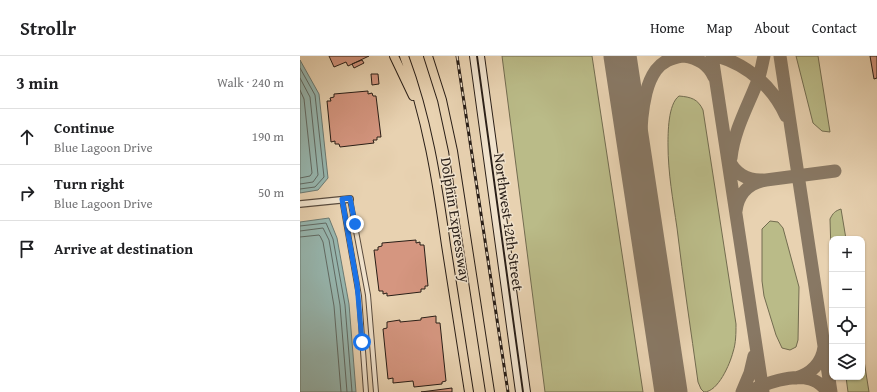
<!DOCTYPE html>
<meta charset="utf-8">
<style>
:root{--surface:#fff;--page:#f6f6f6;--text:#202124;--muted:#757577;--line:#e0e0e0}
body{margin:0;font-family:"Gentium Book Plus",serif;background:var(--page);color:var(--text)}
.controls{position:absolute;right:12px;bottom:12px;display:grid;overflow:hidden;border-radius:8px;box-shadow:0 1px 3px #0004}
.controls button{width:36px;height:36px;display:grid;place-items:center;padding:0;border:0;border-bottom:1px solid var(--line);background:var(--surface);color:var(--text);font:20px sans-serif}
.stop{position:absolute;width:12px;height:12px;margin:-9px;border:3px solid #1a73e8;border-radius:50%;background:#fff}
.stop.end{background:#1a73e8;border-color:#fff;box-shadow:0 1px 4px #0008}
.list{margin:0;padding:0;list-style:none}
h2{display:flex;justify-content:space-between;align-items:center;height:52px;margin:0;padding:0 16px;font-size:17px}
h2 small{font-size:13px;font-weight:400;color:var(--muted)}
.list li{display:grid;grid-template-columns:26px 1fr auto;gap:12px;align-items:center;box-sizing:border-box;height:56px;padding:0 16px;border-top:1px solid var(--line)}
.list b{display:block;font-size:15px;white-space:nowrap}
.list p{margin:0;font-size:13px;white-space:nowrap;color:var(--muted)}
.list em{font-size:13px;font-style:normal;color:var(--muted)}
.icon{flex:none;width:22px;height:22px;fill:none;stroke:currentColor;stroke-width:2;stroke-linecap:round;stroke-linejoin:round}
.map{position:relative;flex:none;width:577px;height:336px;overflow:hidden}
header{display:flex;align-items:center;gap:24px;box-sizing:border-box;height:56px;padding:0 20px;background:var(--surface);border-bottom:1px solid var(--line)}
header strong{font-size:19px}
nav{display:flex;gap:22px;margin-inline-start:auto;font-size:14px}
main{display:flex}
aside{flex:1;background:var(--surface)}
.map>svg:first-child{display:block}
.green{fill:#babb88;stroke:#726c50}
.water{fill:#97b7b0;stroke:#6b7a73}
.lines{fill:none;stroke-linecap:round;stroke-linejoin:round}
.shore{stroke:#606a64;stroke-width:1}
.taxiway{stroke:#887864;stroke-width:13}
.runway{stroke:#887864;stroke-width:33}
.building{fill:#d59680;stroke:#291e17}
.minor-casing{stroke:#594b3e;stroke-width:6}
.tertiary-casing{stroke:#594b3e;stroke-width:8}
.secondary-casing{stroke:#291e17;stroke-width:8}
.motorway-casing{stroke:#291e17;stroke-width:10}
.minor{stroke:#f0e2cc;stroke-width:4}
.tertiary{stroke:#f0e2cc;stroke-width:5.5}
.secondary{stroke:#f0e2cc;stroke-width:6}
.motorway{stroke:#e8d2b1;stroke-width:8}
.rail-casing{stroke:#291e17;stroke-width:3}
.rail{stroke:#f0e2cc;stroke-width:1.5;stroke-dasharray:4.5;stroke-linecap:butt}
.route{stroke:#1a73e8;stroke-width:5}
.labels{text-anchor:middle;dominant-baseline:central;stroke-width:3;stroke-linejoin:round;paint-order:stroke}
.street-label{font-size:15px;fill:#291e17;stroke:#f0e2cc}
</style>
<header>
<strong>Strollr</strong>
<nav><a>Home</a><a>Map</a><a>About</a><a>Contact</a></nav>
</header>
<main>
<aside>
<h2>3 min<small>Walk · 240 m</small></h2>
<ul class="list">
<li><svg class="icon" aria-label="ahead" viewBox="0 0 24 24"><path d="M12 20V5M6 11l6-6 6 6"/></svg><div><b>Continue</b><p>Blue Lagoon Drive</p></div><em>190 m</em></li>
<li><svg class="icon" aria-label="right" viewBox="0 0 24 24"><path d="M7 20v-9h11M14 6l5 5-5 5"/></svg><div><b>Turn right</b><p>Blue Lagoon Drive</p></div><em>50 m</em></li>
<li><svg class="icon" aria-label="arrive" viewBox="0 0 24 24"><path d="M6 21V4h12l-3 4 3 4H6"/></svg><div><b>Arrive at destination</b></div></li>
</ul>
</aside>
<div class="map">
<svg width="577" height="336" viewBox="0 0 577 336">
<rect width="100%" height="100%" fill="#e8d2b1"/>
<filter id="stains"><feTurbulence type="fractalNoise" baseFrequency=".005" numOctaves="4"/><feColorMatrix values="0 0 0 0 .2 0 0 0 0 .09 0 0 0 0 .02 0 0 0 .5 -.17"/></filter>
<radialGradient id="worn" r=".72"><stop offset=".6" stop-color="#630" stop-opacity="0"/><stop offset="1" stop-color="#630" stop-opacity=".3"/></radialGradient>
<path class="green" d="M202,0H292L343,336H245Z
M496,0H518L530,76L522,75L513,67Z
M379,40C391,41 398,43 403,54L436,268C436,277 436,287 433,296C430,308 418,336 404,336L401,333L398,326C391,275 383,223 377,172C373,144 368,117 368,89C368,77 368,48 379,40Z
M541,153L546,183H532V230L530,163C533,157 535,155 541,153Z
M470,165L478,166L483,172L499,231L498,284L496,291L490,294L482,292L476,279L464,240L462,225V173Z
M562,292L569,336H548L546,321H562Z"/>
<path class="water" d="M0,4L19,38L28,122L18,134L0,137Z
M29,162L37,182L49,248L56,336H0V166Z"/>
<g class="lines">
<path class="shore" d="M0,12L15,39L24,121L15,131L0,133
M0,22L10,41L18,119L13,126L0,128
M0,34L4,43L12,117L10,120L0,122
M0,170L26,167L33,183L45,249L52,336
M0,175L23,172L29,184L40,249L47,336
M0,181L19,179L20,180L23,186L34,250L41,336"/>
<path class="taxiway" d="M384,0C398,2 409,9 414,21
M412,0L463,336
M417,0C448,9 473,31 486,60
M480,0L531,336
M428,102C434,117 447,125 463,124
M431,102C434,74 448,50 458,24C461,16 462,8 464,0
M436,155C438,138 449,127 466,124L535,115
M350,195C345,144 334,87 346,37C348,29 351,21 356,14C363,5 371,2 382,0
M369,321L373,336
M496,322C511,318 522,307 524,291
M442,336L450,317L454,300
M449,336C465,327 492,318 510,323C518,325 523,330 528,336"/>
<path class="runway" d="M320,0L371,336"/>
</g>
<path class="building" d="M29,0H69L48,10L46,6L34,11Z
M570,0H577V22L574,23Z
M62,4L64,7L54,12L52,8Z
M71,18H78L79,28L72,29Z
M68,35V38L72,37L73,40H76L81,81H77V84H73L74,87L40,91L39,88H35V85L31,86L27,45H31L30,42L34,41V38Z
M116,184V187L120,186V189H124L128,230H125V233H121V236L87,240V237L83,238V235H79L74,194H78V191L82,190V187Z
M136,260V267H140L146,325L142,326V328L114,331L113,325L93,327V322L88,323L83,273L87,272V266L100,264V266L121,264V262Z
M152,332V336H121Z"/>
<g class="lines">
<defs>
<path id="minor" d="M42,143L59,240L66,336
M50,143L68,239L76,336"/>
<path id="tertiary" d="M0,148L50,143"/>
<path id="secondary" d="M173,0L219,336
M181,0L227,336"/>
<path id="motorway" d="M94,0L113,40
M104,0C127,61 137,125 146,189C154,238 161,287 169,336
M128,0L142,44L153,95L190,336"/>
</defs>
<use href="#minor" class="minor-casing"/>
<use href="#tertiary" class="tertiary-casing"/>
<use href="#secondary" class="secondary-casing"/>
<use href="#motorway" class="motorway-casing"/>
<use href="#minor" class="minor"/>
<use href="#tertiary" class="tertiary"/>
<use href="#secondary" class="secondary"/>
<use href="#motorway" class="motorway"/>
<defs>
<path id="rail" d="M157,0L208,336"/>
</defs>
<use href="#rail" class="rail-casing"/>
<use href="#rail" class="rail"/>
</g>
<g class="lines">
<path class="route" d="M55,168L50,142L42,143L57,228L62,286"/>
</g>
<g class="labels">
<g class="street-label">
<text transform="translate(156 164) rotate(81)">Dolphin Expressway</text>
<text transform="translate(209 166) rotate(82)">Northwest 12th Street</text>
</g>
</g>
<rect width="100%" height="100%" filter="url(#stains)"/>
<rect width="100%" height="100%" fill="url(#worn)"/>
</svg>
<div class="controls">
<button>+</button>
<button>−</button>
<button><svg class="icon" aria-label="locate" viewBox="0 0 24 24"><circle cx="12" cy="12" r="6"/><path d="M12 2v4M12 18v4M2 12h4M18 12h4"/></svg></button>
<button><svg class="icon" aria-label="layers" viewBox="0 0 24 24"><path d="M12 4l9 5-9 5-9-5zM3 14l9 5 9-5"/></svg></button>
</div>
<div class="stop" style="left:62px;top:286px"></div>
<div class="stop end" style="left:55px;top:168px"></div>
</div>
</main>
